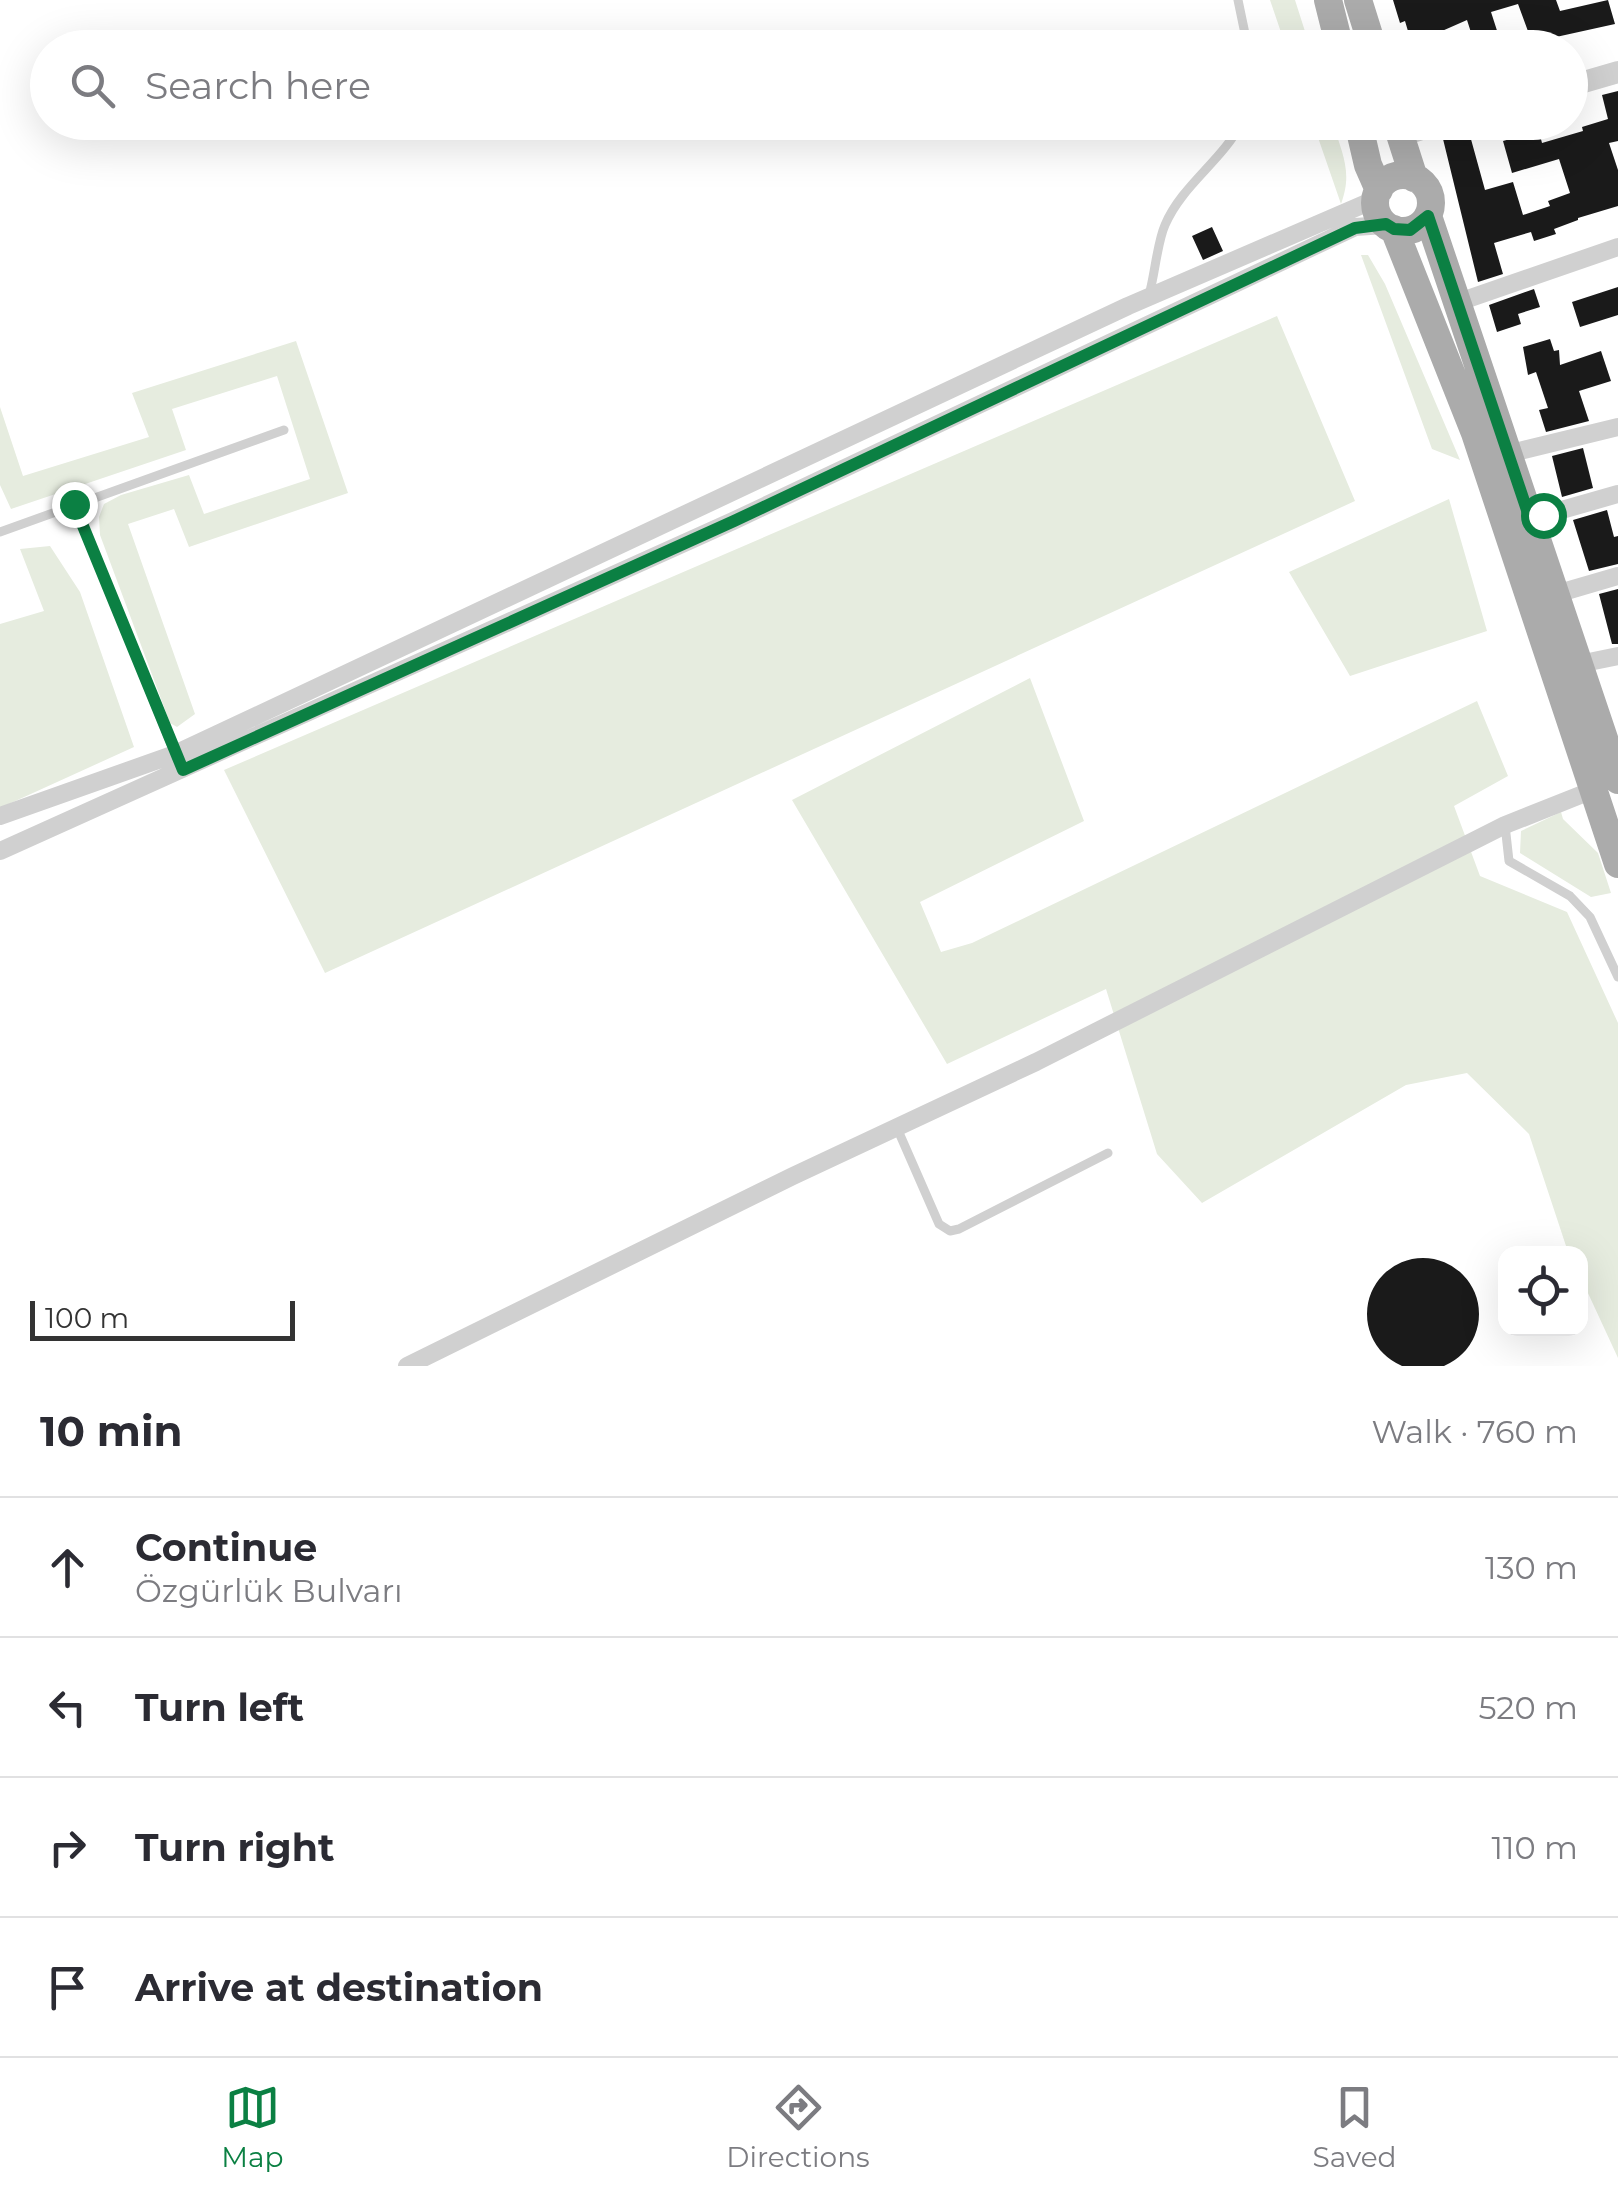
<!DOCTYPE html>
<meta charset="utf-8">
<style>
:root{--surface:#fff;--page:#f7f7f7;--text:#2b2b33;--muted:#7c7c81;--line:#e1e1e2;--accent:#0b8043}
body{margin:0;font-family:Montserrat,sans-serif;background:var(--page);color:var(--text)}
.controls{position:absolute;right:30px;bottom:30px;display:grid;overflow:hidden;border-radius:20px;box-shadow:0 10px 40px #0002}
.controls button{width:90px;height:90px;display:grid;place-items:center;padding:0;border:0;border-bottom:2px solid var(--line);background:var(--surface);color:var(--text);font:50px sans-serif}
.scale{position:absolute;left:30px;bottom:25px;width:265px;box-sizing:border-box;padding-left:10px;border:5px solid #333;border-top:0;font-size:28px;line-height:35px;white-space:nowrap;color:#333;-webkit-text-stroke:8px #fff;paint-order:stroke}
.stop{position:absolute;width:30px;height:30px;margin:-22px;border:8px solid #0b8043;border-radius:50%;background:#fff}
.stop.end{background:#0b8043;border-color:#fff;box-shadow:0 2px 10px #0008}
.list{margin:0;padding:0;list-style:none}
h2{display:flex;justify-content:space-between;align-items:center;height:130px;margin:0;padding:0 40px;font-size:42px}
h2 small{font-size:32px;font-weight:400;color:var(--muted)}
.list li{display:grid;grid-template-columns:65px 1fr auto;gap:30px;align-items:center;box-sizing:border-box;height:140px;padding:0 40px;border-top:2px solid var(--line)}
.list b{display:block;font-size:38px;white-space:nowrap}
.list p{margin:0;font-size:32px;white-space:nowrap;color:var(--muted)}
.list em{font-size:32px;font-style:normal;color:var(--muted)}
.icon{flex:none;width:55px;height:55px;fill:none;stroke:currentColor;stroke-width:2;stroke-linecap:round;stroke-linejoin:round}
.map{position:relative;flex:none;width:1618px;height:1366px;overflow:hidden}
.search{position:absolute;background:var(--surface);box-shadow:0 10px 40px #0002;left:30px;right:30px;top:30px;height:110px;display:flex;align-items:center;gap:25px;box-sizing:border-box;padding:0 35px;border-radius:55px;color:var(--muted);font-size:38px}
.sheet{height:690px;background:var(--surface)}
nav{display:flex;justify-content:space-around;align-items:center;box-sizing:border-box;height:140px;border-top:2px solid var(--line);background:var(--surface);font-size:28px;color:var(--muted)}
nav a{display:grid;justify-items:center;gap:5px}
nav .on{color:var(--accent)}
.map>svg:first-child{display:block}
.green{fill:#e6ecdf}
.building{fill:#1a1a1a;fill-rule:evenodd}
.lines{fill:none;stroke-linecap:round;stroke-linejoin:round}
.service{stroke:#d0d0d0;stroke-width:9}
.minor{stroke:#d0d0d0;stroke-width:18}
.tertiary{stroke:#d0d0d0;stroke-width:22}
.primary{stroke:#ababab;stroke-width:28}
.route{stroke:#0b8043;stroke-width:12}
</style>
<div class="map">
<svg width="1618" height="1366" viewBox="0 0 1618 1366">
<rect width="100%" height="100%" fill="#fff"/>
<path class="green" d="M1270,0H1295L1310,47H1286Z
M1313,123H1333C1342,154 1353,172 1341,204Z
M1361,255H1368L1385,284L1460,460L1432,449Z
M1277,316L1355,501L325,973L224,770Z
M296,341L348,493L189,547L174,509L128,524L195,714L177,727L170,723L100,535L99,517L104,504L121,495L189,475L204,514L310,479L277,376L172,409L186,450L11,509L0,485V407L23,476L149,437L132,393Z
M1449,499L1487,631L1350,676L1289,572Z
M50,546L80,592L134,747L0,808V624L44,611L20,549Z
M1030,678L1084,821L920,902L941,952L972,943L1477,701L1508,776L1454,806L1480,876L1567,912L1618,1023V1358L1581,1278L1580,1254L1569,1253L1567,1249L1529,1134L1467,1073L1406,1085L1202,1203L1157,1154L1106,989L947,1064L792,800Z
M1561,812L1563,819L1598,853L1611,893L1591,897L1520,853L1521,831Z"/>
<path class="building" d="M1393,0H1556L1560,11L1608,0L1615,24L1556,37L1558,43L1544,48H1476L1467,20L1442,31L1447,48H1413L1405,21L1400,23ZM1518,4L1529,34L1501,43L1491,12Z
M1618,91V141L1609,143L1618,170V206L1578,218V220L1554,229L1556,234L1534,241L1531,232L1494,243L1503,274L1478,282L1443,139L1469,132L1485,190L1513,182L1523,215L1550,206L1548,201L1570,193L1559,159L1512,173L1503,141L1539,131L1542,143L1583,131L1582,127L1608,119L1602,95Z
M1212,227L1223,251L1203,260L1192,236Z
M1618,287V315L1580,327L1572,302Z
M1534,289L1540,307L1518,314L1521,324L1497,332L1489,305Z
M1550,339L1554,351L1559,350L1560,365L1601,351L1611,381L1579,391L1589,421L1546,432L1539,410L1548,408L1536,372L1528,375L1523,347Z
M1583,448L1593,488L1562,497L1552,456Z
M1607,510L1614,537L1618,536V564L1589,571L1573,520Z
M1618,589V644H1612L1599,594Z
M1367 1314a56 56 0 1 1 112 0a56 56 0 1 1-112 0Z"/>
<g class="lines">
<path class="service" d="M1238,0L1248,48
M1149,295C1155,274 1157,243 1165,225C1182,185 1222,161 1242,122
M74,504L175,754
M0,532L284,430
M1505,825L1509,861L1570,896L1590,917L1618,977
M897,1128L939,1224L950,1231L959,1229L1108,1153"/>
<path class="minor" d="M1456,303L1618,247
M1507,454L1618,427
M1530,519L1618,494
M1556,594L1618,576
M1579,664L1618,656
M0,816L175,754L1128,306L1376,199
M0,851L733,521L1355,227L1385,225
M407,1366L793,1176L1036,1062L1505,825L1593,790"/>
<path class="tertiary" d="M1570,86L1618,72
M1400,136L1443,122"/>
<path class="primary" d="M1328,0L1340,48
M1358,0L1373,48
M1358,122L1368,165L1379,190
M1396,122L1414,178
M1375 203a28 28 0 1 1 56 0a28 28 0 1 1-56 0Z
M1428,216L1618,780
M1394,229L1475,433L1618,864"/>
</g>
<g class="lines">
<path class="route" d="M74,504L183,770L734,521L1355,228L1386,224L1394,229L1410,230L1428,216L1530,519L1543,515"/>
</g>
</svg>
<div class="controls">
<button><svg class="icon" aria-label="locate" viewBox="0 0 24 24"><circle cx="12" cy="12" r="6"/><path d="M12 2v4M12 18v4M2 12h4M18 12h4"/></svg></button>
</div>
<div class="scale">100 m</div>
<div class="stop" style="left:1543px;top:515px"></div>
<div class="stop end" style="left:74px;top:504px"></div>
<div class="search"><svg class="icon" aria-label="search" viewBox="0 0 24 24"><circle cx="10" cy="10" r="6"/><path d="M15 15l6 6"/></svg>Search here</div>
</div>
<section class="sheet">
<h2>10 min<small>Walk · 760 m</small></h2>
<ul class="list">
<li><svg class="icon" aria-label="ahead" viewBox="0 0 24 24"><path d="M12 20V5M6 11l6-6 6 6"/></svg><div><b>Continue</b><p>Özgürlük Bulvarı</p></div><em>130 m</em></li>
<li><svg class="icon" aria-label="left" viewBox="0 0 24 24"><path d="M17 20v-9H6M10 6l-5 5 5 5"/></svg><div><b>Turn left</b></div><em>520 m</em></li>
<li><svg class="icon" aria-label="right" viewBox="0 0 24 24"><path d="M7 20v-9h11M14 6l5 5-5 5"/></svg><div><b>Turn right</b></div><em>110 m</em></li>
<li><svg class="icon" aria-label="arrive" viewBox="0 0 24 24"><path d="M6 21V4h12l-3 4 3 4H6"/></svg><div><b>Arrive at destination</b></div></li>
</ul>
</section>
<nav>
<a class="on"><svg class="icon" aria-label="map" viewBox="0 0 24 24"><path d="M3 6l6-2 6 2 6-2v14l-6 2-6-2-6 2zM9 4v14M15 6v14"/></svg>Map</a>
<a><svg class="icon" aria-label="directions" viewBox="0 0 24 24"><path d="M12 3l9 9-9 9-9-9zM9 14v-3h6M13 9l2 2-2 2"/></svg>Directions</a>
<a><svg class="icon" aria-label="saved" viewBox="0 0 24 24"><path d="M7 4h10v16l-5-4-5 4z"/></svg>Saved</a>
</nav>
